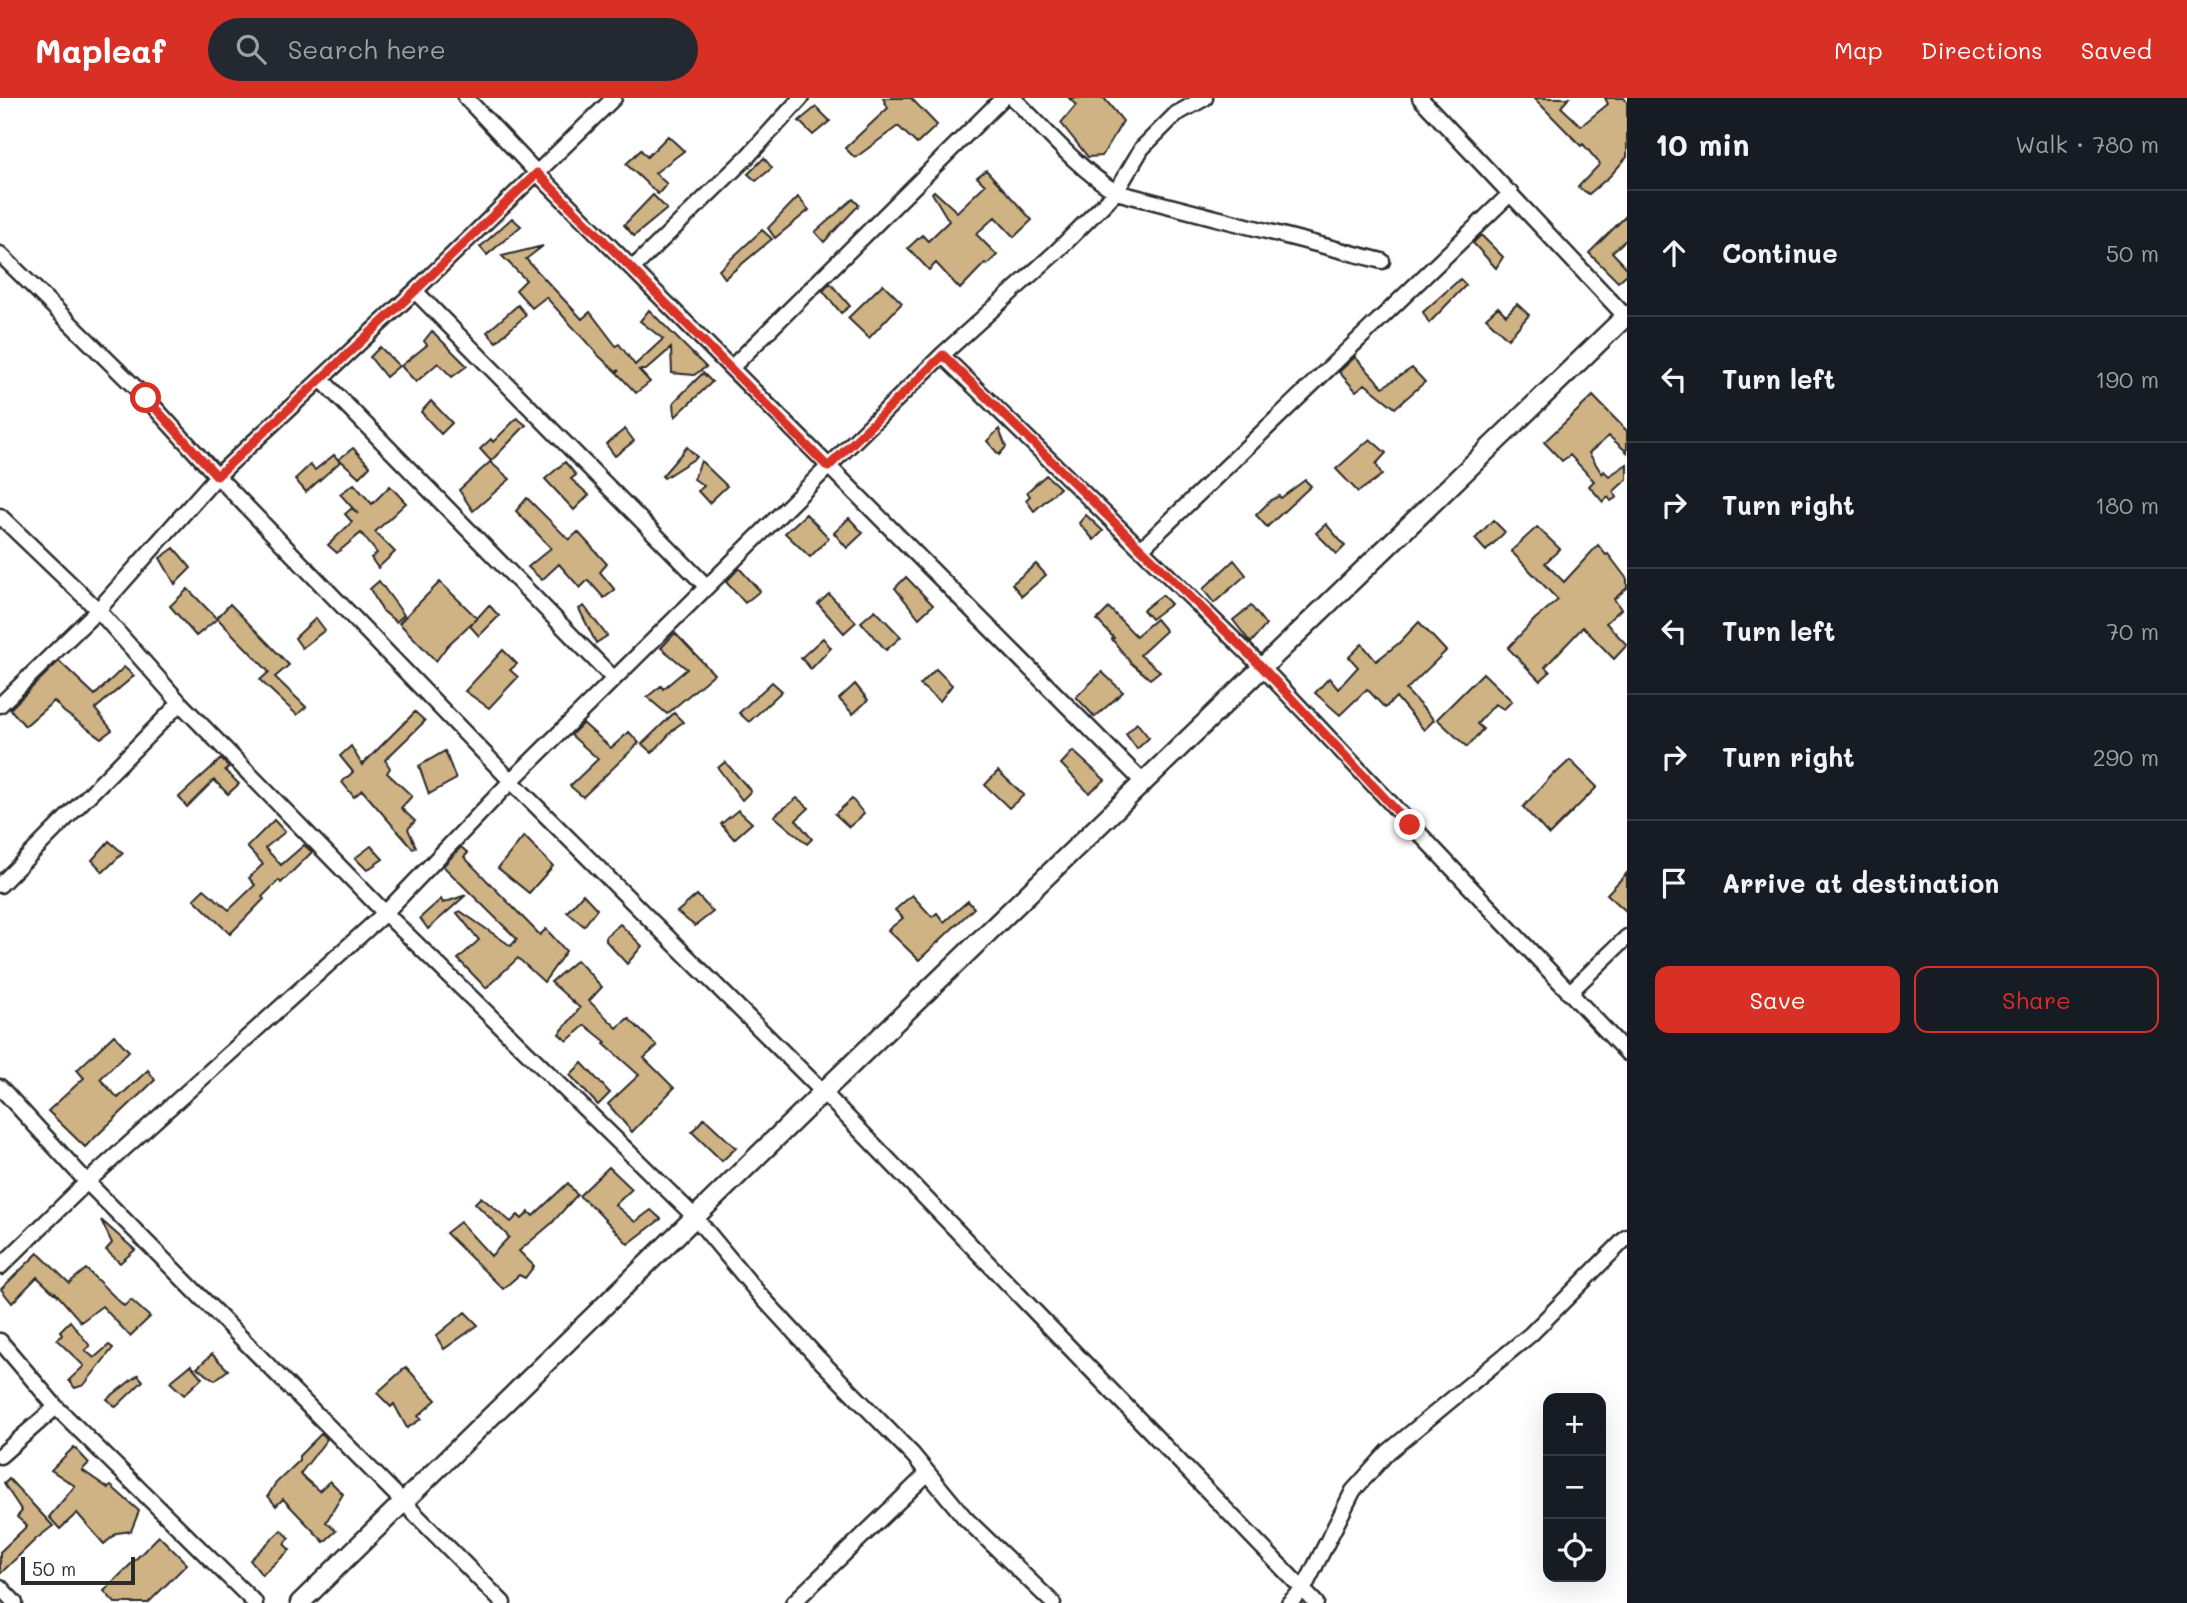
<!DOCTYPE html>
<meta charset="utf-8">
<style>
:root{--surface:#171b24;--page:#242831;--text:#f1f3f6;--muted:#9ea1a6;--line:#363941;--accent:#d93025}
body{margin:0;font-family:Mali,sans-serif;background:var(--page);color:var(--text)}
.controls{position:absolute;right:21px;bottom:21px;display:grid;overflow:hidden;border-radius:14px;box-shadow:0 7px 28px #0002}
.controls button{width:63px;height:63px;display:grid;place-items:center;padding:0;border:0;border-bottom:2px solid var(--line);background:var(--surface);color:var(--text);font:35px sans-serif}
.scale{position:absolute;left:21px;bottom:18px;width:114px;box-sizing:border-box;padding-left:7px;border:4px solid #2b2b2b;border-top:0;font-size:19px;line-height:24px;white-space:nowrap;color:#2b2b2b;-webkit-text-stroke:5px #fff;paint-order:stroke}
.stop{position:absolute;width:21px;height:21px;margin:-16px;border:5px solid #d93025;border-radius:50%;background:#fff}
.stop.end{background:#d93025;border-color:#fff;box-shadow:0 2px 7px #0008}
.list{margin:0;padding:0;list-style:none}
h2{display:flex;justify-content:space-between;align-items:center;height:91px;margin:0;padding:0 28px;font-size:30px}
h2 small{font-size:23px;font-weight:400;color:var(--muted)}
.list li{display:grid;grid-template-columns:46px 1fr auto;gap:21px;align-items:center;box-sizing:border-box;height:126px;padding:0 28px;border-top:2px solid var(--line)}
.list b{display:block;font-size:26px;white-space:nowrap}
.list em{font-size:23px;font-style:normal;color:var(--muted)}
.actions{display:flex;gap:14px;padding:21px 28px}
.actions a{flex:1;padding:16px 0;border:2px solid var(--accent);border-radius:14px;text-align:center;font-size:24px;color:var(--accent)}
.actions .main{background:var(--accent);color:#fff}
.icon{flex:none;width:38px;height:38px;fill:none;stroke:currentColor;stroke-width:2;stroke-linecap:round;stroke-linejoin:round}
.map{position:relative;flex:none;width:1627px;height:1505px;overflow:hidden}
header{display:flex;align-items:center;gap:42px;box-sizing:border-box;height:98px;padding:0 35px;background:var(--accent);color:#fff}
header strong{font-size:33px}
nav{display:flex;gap:38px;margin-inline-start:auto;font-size:24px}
.search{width:490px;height:63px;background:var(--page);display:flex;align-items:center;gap:18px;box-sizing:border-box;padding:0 24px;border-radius:38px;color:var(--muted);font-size:26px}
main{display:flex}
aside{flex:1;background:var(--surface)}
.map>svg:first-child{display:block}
.building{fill:#d0b385;stroke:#2b2b2b;stroke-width:2}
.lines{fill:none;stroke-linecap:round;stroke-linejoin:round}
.minor-casing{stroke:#2b2b2b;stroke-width:19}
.tertiary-casing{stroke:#2b2b2b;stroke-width:23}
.minor{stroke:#fff;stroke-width:14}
.tertiary{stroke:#fff;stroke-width:18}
.route{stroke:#d93025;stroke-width:9}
</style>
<header>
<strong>Mapleaf</strong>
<div class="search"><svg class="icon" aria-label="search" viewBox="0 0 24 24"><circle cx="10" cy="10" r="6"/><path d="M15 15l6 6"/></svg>Search here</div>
<nav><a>Map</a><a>Directions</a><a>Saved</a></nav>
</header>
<main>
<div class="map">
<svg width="1627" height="1505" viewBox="0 0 1627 1505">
<rect width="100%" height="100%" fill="#fff"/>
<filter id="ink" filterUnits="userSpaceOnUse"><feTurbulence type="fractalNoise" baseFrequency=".0143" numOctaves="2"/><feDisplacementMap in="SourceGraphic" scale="14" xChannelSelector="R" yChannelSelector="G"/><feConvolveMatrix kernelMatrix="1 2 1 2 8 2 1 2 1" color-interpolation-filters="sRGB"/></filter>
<g filter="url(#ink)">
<path class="building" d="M883,0H911L937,27L917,46L898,28L855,60L845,50L888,10Z
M1069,0H1104L1123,23L1102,58L1088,59L1061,25L1076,7Z
M1534,0H1569L1561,9L1581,28L1608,6L1605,0H1624L1627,4V59L1610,78L1589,96L1578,89L1600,66L1583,46L1581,48Z
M816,9L830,23L813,37L799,23Z
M668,38L684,53L655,75L667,86L658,96L626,66L641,52L647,59Z
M764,60L772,70L756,83L748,76Z
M986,72L1032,122L1014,139L995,119L976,136L997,157L987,167L985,165L960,191L936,165L929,172L908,150L922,137L928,143L949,123L932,95L934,93L957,114L985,87L977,79Z
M653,97L667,111L634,138L624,127Z
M798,99L809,112L775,140L768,130Z
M853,101L859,107L824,144L815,134Z
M1627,117V141L1612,154L1627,170V176L1618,184L1589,155Z
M512,120L521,128L487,157L480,149Z
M762,132L772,141L725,180L719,172Z
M1481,137L1503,159L1496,170L1473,145Z
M543,148L526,161L582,221L590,214L616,248L619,246L635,267L663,241L640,223L649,212L706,269L694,277L672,275L671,250L646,272H639L650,284L636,295L617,275L619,272L616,274L599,258L546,199L532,210L516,192L526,182L502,158Z
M1460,181L1466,187L1429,225L1423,214Z
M830,185L850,208L841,215L823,193Z
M883,186L902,205L869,240L848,220Z
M1517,206L1529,217L1508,241L1486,220L1498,209L1506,217Z
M518,207L526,217L496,244L487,234Z
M432,233L467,268L452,279L438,265L416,284L401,268L427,247L424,243Z
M380,249L399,268L386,279L370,259Z
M1355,259L1383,289L1412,270L1425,284L1395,310L1365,286L1356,293L1339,274Z
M703,275L712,284L675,319L674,304Z
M1593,298L1627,333V354L1609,338L1589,355L1602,376L1604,373L1609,378L1627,366V381L1613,394L1617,399L1611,403L1608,399L1603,404L1589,388L1594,383L1570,357L1562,363L1544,344Z
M431,303L452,325L441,336L421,314Z
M517,320L526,327L491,363L480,351L491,341L493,344Z
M625,331L634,343L615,358L606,346Z
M999,331L1006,349L999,357L987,343Z
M1370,341L1386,355L1376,366L1382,377L1358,394L1336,371Z
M687,349L697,359L664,380L662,378Z
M353,350L370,368L359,379L339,361Z
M334,357L340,364L306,394L295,381L310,367L315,372Z
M701,363L727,388L709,405L698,393L704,388L694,381Z
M490,364L510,381L473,413L459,392Z
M565,364L576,377L571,381L589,397L574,412L545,381Z
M1046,377L1060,390L1034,413L1026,402L1030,398L1027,394Z
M1305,382L1311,388L1267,429L1256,417L1271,402L1279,398L1281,400Z
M354,386L372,406L390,388L406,405L375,434L395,454L378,470L371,460L377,455L361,435L337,455L328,447L352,424L345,416L352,410L358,416L340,396Z
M527,400L569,442L578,434L607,466L600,474L615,492L604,500L588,482L580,490L559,466L542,482L528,469L551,450L516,413Z
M806,416L829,440L810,459L785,435Z
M1086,417L1103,433L1094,442L1079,425Z
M849,420L863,435L847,450L834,435Z
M1493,422L1505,434L1486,453L1475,441Z
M1326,426L1345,448L1337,456L1316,435Z
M1537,429L1560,451L1545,465L1564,484L1598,447L1606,457L1608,456L1627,481V490L1614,501L1621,511L1606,525L1627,547L1614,561L1583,529L1545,569L1550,574L1540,583L1508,550L1535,521L1558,502L1511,453Z
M174,450L191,470L175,486L160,460Z
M1234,462L1246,477L1214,505L1203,491Z
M1036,466L1046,477L1022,498L1012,486Z
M739,470L760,493L745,505L726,484Z
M906,479L933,507L919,520L895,490Z
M379,483L404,517L396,524L382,512L370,491Z
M440,484L477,520L448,547L436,563L399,525Z
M188,491L217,521L196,538L170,508Z
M829,496L856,524L844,535L818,506Z
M1162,497L1171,506L1151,521L1143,512Z
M230,506L289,567L275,579L306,609L297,617L260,582L269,574L217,520Z
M489,507L499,518L479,538L470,528Z
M584,508L607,538L596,545L579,511Z
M1251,508L1266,527L1251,545L1233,522Z
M1109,510L1136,538L1156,521L1166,533L1140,557L1160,573L1150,581L1131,565L1112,541L1114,540L1097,522Z
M875,512L901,539L886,552L861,524Z
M316,520L325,532L302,550L295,540Z
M1419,524L1446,553L1406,592L1434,622L1424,632L1396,599L1385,610L1367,591L1340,617L1315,595L1329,580L1338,591L1358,569L1349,559L1362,546L1376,563L1399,545Z
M675,535L714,576L667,616L647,599L661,588L663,591L687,571L661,550Z
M823,540L831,550L811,571L801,560Z
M503,552L517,566L510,572L518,579L489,610L465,593Z
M59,563L95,597L124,569L134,578L95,611L112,632L101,640L64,614L54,603L25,628L10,611Z
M936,571L952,587L940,603L920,587Z
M1102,574L1123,594L1095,619L1076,599Z
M1483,575L1512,603L1504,611L1495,606L1477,626L1483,631L1467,649L1437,621Z
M772,584L782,593L749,624L739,615Z
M855,586L868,602L853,616L839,601Z
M415,614L425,623L385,662L390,670L387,675L412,698L401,710L415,723L408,731L416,749L413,751L362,692L354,699L342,684L353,674L340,658L351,648L362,667Z
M674,615L683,624L676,629L652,655L642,646Z
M583,625L611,650L629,634L639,645L583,699L570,688L598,661L571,637Z
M1137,625L1149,640L1137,651L1126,636Z
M445,653L456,681L429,696L419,668Z
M1073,653L1105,682L1089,695L1061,666Z
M221,661L229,669L225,672L239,686L228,696L214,682L187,709L179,699Z
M1570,662L1597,689L1549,737L1523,709L1554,675L1555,676Z
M725,664L751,693L742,702L718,670Z
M998,673L1024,697L1009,710L985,687Z
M797,700L809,710L796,722L812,741L807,746L774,718Z
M852,701L864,716L849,729L835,716Z
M738,712L752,725L734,741L721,726Z
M274,722L285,734L265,750L281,767L304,747L312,754L281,785L279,782L262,799L264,801L230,836L194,801L204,791L229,812L255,787L249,780L263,766L247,749Z
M524,738L553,768L529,795L498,770Z
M109,743L123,755L103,774L92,762Z
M371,748L383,761L367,772L355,760Z
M461,749L468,755L464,759L540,837L546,831L566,853L544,884L518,860L486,890L458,861L479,842L457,815L460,813L511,848L517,841L443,768Z
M1627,775V814L1607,796Z
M583,796L597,811L584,828L567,814Z
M466,797L428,831L420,820L441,801L443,805Z
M697,797L713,814L695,828L677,814Z
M912,797L932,819L937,815L944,824L968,803L974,810L919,862L888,832L903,820L895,812Z
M620,826L642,848L627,866L606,843V838Z
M577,862L602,889L589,903L617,930L628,920L657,948L644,960L674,990L632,1034L608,1006L639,977L604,946L606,944L585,927L567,943L559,936L580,910L551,884Z
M114,937L129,953L100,981L118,1000L148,972L155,982L85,1049L48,1013L84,980L77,972Z
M582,965L610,995L598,1007L570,977Z
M704,1020L736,1050L722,1063L692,1034Z
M609,1069L632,1091L615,1107L635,1124L651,1112L661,1121L628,1146L593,1109L579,1098Z
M568,1085L577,1097L552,1125L519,1153L534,1168L525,1180L519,1177L503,1191L446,1135L460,1124L491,1158L509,1139L475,1105L481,1099L511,1124L518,1117L522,1121L529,1114L533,1118Z
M101,1122L135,1152L120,1165L106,1152L112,1145Z
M38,1155L69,1185L86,1171L124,1208L131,1202L150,1219L130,1238L102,1208L81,1224L55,1194L54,1195L37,1179L12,1205L1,1191Z
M465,1214L478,1227L444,1251L436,1238Z
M70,1223L90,1248L85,1252L94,1260L109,1247L113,1250L84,1287L75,1290L69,1282L84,1268L57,1242L62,1237L60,1233Z
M212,1256L228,1272L215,1282L197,1270Z
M191,1267L202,1280L184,1297L170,1284Z
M406,1269L436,1302L418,1318L421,1321L407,1330L394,1306L391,1309L377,1295Z
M138,1277L143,1283L116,1309L107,1301Z
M322,1335L327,1341L300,1376L319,1393L330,1383L343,1396L326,1424L336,1433L324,1444L283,1401L276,1408L268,1398L275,1386L299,1363V1358Z
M74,1349L89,1365L82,1372L108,1390L111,1388L139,1413L131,1433L117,1435L104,1446L77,1415L60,1431L49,1419L75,1388L51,1372Z
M9,1381L53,1428L36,1441L0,1476V1454L27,1428L17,1419L22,1413L4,1386Z
M281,1432L290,1440L284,1446L290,1452L262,1477L250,1462Z
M159,1438L187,1466L148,1505H115L104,1493Z"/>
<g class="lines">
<defs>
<path id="minor" d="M466,0L537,75L1143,684
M1013,0C1047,33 1076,69 1116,94L1382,163
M1420,0L1627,220
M0,156L146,300L217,378L511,683L823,994L1316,1505
M633,170L748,58L801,0
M415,193L707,489
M942,257L1262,569L1627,955
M731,270L1003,0
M321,281L614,581
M0,418L98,512L180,605L385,815L695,1119L759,1196L818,1260L913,1357L965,1420L1053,1505
M1141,451L1511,95
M0,607L98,512L217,378L415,193L614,0
M0,787L180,605
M1569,895L1627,839
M0,989L87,1084L503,1505
M0,1169L87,1084L385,815L511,683L828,369L942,257L1057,153L1116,94L1142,50L1176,16L1205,0
M0,1243L56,1309L255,1505
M0,1358L56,1309
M0,1489L15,1505
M793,1505L927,1376
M1289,1505L1303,1492L1353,1393L1388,1354L1531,1236L1627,1139"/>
<path id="tertiary" d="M300,1505L823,994L1627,217"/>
</defs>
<use href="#minor" class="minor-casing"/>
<use href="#tertiary" class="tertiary-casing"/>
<use href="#minor" class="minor"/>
<use href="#tertiary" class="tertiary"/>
</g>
</g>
<g class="lines" filter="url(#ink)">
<path class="route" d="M146,300L217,378L415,193L537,75L828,369L943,257L1262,569L1410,727"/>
</g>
</svg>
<div class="controls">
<button>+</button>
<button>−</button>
<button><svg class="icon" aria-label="locate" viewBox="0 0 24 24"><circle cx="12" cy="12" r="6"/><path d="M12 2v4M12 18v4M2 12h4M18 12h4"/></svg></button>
</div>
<div class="scale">50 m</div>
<div class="stop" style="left:146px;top:300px"></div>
<div class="stop end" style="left:1410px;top:727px"></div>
</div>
<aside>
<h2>10 min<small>Walk · 780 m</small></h2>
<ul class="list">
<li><svg class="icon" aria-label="ahead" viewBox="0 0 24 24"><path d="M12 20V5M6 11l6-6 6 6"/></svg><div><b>Continue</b></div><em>50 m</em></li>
<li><svg class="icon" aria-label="left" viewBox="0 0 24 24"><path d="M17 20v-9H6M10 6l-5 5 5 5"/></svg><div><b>Turn left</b></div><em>190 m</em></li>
<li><svg class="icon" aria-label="right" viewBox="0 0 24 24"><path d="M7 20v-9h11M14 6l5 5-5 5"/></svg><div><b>Turn right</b></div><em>180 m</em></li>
<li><svg class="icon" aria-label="left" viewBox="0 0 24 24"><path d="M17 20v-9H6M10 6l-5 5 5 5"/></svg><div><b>Turn left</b></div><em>70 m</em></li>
<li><svg class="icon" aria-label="right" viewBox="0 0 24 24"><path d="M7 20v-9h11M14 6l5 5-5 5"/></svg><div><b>Turn right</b></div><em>290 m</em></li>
<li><svg class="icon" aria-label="arrive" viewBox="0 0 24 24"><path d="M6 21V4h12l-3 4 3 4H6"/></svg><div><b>Arrive at destination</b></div></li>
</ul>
<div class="actions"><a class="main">Save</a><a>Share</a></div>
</aside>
</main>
